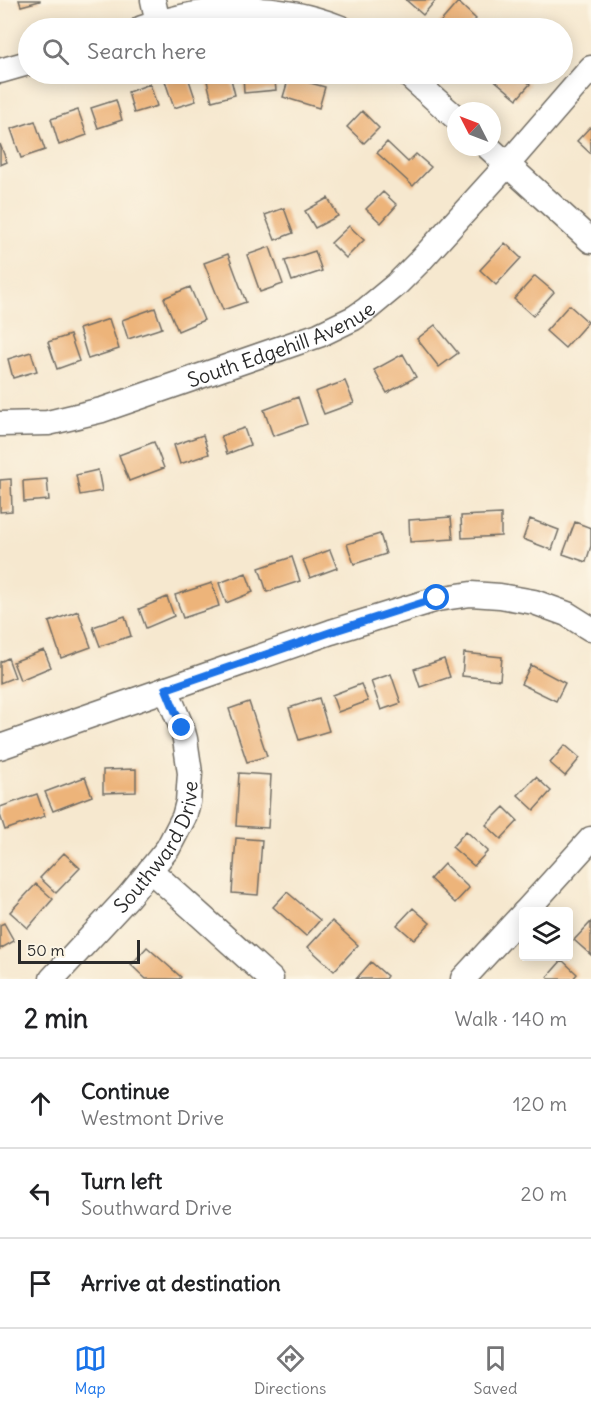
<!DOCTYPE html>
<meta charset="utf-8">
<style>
:root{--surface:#fff;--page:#f2f2f2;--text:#202124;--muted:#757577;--line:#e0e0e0;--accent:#1a73e8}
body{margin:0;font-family:Delius,sans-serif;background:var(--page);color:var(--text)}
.controls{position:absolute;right:18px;bottom:18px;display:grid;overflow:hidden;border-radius:6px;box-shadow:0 3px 15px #0003}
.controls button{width:54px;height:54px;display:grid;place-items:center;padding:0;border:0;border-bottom:2px solid var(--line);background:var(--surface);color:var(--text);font:30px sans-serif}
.compass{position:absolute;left:447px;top:102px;width:54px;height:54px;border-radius:50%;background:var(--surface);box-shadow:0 3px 15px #0003;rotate:312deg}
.scale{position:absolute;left:18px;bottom:15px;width:122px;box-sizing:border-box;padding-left:6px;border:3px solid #2b2b2b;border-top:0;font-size:16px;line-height:21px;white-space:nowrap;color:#2b2b2b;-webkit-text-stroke:4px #fcf5e5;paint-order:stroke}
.stop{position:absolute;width:18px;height:18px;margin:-14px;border:4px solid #1a73e8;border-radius:50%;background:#fff}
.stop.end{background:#1a73e8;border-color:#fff;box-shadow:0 2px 6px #0008}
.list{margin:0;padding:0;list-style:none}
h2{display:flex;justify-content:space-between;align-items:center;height:78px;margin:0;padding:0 24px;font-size:26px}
h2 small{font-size:20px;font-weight:400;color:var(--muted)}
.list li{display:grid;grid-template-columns:39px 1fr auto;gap:18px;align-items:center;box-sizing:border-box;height:90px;padding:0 24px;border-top:2px solid var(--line)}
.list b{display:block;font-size:22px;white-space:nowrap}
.list p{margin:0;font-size:20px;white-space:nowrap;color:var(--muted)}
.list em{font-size:20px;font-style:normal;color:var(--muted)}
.icon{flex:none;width:33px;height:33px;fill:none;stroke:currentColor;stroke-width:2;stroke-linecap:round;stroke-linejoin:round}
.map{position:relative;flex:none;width:591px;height:979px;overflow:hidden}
.search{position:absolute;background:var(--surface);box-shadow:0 3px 15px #0003;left:18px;right:18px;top:18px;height:66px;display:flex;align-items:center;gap:15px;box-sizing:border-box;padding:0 21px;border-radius:33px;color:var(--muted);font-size:22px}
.sheet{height:348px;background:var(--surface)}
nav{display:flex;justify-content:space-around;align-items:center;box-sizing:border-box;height:84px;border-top:2px solid var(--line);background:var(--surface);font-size:16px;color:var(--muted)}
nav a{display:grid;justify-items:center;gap:3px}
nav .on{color:var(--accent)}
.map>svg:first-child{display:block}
.building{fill:#edb47a}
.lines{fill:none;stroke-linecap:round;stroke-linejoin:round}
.minor-casing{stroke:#726d64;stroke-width:27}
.minor{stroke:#fff;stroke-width:24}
.route{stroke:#1a73e8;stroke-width:8}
.labels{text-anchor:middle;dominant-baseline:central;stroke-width:5;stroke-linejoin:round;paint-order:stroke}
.street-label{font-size:20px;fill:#2b2b2b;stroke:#fcf5e5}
</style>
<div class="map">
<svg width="591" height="979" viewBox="0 0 591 979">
<rect width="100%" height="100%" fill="#fcf5e5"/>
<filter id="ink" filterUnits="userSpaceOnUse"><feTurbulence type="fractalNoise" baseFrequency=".0167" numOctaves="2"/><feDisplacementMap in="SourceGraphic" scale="12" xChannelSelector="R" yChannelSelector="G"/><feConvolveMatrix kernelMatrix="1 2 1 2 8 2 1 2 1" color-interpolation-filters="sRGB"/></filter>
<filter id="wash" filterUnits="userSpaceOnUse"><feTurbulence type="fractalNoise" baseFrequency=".008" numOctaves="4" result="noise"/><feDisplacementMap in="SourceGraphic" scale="24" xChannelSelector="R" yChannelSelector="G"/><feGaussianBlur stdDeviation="1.35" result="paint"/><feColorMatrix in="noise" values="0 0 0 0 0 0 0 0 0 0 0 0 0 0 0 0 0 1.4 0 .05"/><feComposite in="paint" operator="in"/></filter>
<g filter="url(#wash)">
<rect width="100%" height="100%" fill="#f6e8cf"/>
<g id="blocks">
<path class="building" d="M19,0H40V1L21,6Z
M406,0H436L423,15Z
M458,2L476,19L467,28H439L437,26Z
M187,74L196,101L174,108L165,81Z
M243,74H274L276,90L244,93Z
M496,74H518L530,84L517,99L492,78Z
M529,74H543L537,80Z
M230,75L235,95L212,101L207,81Z
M289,77L325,87L319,108L283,97Z
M150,84L157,106L134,113L128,92Z
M116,100L122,120L98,128L91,108Z
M78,110L87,135L59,145L51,119Z
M362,111L379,128L364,143L347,127Z
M35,121L45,150L21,158L11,129Z
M590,127L591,129V154L577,141Z
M387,142L408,162L416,154L431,167L413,186L377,153Z
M0,144L7,162L0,165Z
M383,192L397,205L381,223L366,209Z
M328,198L338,216L315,228L305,211Z
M284,208L293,233L275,240L265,215Z
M349,226L364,240L346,258L331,243Z
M505,243L521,258L496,285L480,270Z
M270,247L283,284L260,292L247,255Z
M315,251L322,271L292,281L285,261Z
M228,254L246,302L223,310L204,263Z
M535,276L554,292L533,316L514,299Z
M190,287L204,320L178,331L164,298Z
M569,305L588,322L565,348L546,331Z
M155,308L162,328L128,339L122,320Z
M109,319L119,349L88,359L79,329Z
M435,325L458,353L439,367L417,339Z
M70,335L79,361L57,369L48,342Z
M31,352L37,371L13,378L8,359Z
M403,354L416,377L387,393L374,370Z
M345,381L354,403L324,414L315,392Z
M298,397L307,424L273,436L264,410Z
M244,428L250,445L227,454L221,436Z
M203,435L209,454L180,464L174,445Z
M154,442L164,468L129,481L119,455Z
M98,470L102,491L80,495L76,475Z
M11,479L12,511L0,512V480Z
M47,479L49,500L24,502L23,481Z
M501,514V536L462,538L461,516Z
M451,517L453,539L410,542L409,520Z
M530,519L559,530L552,550L523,539Z
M575,522L591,528V546L586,562L563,554Z
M380,534L386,554L354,564L347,544Z
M330,550L337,568L310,578L303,560Z
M292,557L300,581L267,592L259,568Z
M246,573L253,592L226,603L219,583Z
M212,583L219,606L183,618L175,595Z
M167,597L174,616L146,628L139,609Z
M78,611L91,647L61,658L49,622Z
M125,616L131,636L100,646L93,627Z
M44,650L51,667L20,680L13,662Z
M464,653L502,657L500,680L462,676Z
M8,658L15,677L0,683V662Z
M444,659L450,677L420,687L414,669Z
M531,665L565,683L556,701L521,684Z
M391,674L401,703L381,710L371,681Z
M361,684L368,701L338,712L332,695Z
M319,698L329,731L299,740L289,708Z
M249,702L267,756L247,762L229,709Z
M565,745L580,758L565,776L550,763Z
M136,769V792L103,793V770Z
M239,773L271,775L268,828L236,826Z
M85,777L92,796L53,811L45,792Z
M536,777L551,791L534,810L518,795Z
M37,794L45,816L5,830L0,815V807Z
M504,807L518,821L501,839L486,825Z
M466,831L488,851L474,866L452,847Z
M236,838L262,840L258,895L232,893Z
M64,853L80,868L56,893L40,878Z
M444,864L469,888L455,903L430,879Z
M36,884L53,899L28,928L10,912Z
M287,892L320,920L306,936L273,907Z
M413,908L430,923L414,940L397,925Z
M332,921L358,945L334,971L308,947Z
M591,922V955L574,940Z
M4,923L14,941L0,949V925Z
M147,947L181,977L179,979H146L131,965Z
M562,960L577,974L573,979H549L547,977Z
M371,962L387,976L385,979H356Z"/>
</g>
</g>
<g filter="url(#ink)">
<use href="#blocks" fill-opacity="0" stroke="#726d64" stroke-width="1.5"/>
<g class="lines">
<defs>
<g id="minor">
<path d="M153,0L158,23"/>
<path d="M142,28C209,5 274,2 341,28"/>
<path d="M0,71L28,63"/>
<path d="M407,74L456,118"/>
<path d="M488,147L591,241"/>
<path id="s1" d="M0,424L48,423L102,410L319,335L354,318L367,309L396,285L420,261L507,165L591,68"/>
<path d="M0,747L331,632L437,599L471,594L500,596L534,602L567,614L591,629"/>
<path d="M150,870L271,979"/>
<path d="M525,912L591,839"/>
<path id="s2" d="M52,979L129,896L168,848L184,817L188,802L190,773L185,739L182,728L166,689"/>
<path d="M463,979L524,913"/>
</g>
</defs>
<use href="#minor" class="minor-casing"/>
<use href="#minor" class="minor"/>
</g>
</g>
<g class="lines" filter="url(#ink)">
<path class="route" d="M182,728L166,689L331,632L437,598"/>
</g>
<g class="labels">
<g class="street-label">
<text stroke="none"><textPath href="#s1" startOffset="294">South Edgehill Avenue</textPath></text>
<text stroke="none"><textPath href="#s2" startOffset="171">Southward Drive</textPath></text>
</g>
</g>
</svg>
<div class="controls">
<button><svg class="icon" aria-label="layers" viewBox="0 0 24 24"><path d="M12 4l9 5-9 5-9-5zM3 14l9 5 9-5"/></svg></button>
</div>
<svg class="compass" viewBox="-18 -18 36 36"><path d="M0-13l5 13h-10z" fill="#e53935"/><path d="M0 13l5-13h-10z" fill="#757577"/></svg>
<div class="scale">50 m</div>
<div class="stop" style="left:437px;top:598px"></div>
<div class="stop end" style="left:182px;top:728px"></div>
<div class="search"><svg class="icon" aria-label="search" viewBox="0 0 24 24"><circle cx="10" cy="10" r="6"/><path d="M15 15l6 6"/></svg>Search here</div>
</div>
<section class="sheet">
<h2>2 min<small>Walk · 140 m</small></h2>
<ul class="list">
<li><svg class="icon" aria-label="ahead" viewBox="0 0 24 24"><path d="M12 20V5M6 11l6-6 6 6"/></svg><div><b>Continue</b><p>Westmont Drive</p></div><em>120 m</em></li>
<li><svg class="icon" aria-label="left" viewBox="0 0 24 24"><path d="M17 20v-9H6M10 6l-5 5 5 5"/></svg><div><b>Turn left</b><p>Southward Drive</p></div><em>20 m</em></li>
<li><svg class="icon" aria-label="arrive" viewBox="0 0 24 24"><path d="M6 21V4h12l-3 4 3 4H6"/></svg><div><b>Arrive at destination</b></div></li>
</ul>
</section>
<nav>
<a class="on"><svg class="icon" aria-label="map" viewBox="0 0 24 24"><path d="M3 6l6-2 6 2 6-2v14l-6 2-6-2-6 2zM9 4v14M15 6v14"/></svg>Map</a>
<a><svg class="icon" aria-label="directions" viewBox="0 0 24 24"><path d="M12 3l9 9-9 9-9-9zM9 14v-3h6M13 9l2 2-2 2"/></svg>Directions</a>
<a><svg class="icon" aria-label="saved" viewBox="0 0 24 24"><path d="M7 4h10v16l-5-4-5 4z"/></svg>Saved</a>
</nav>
